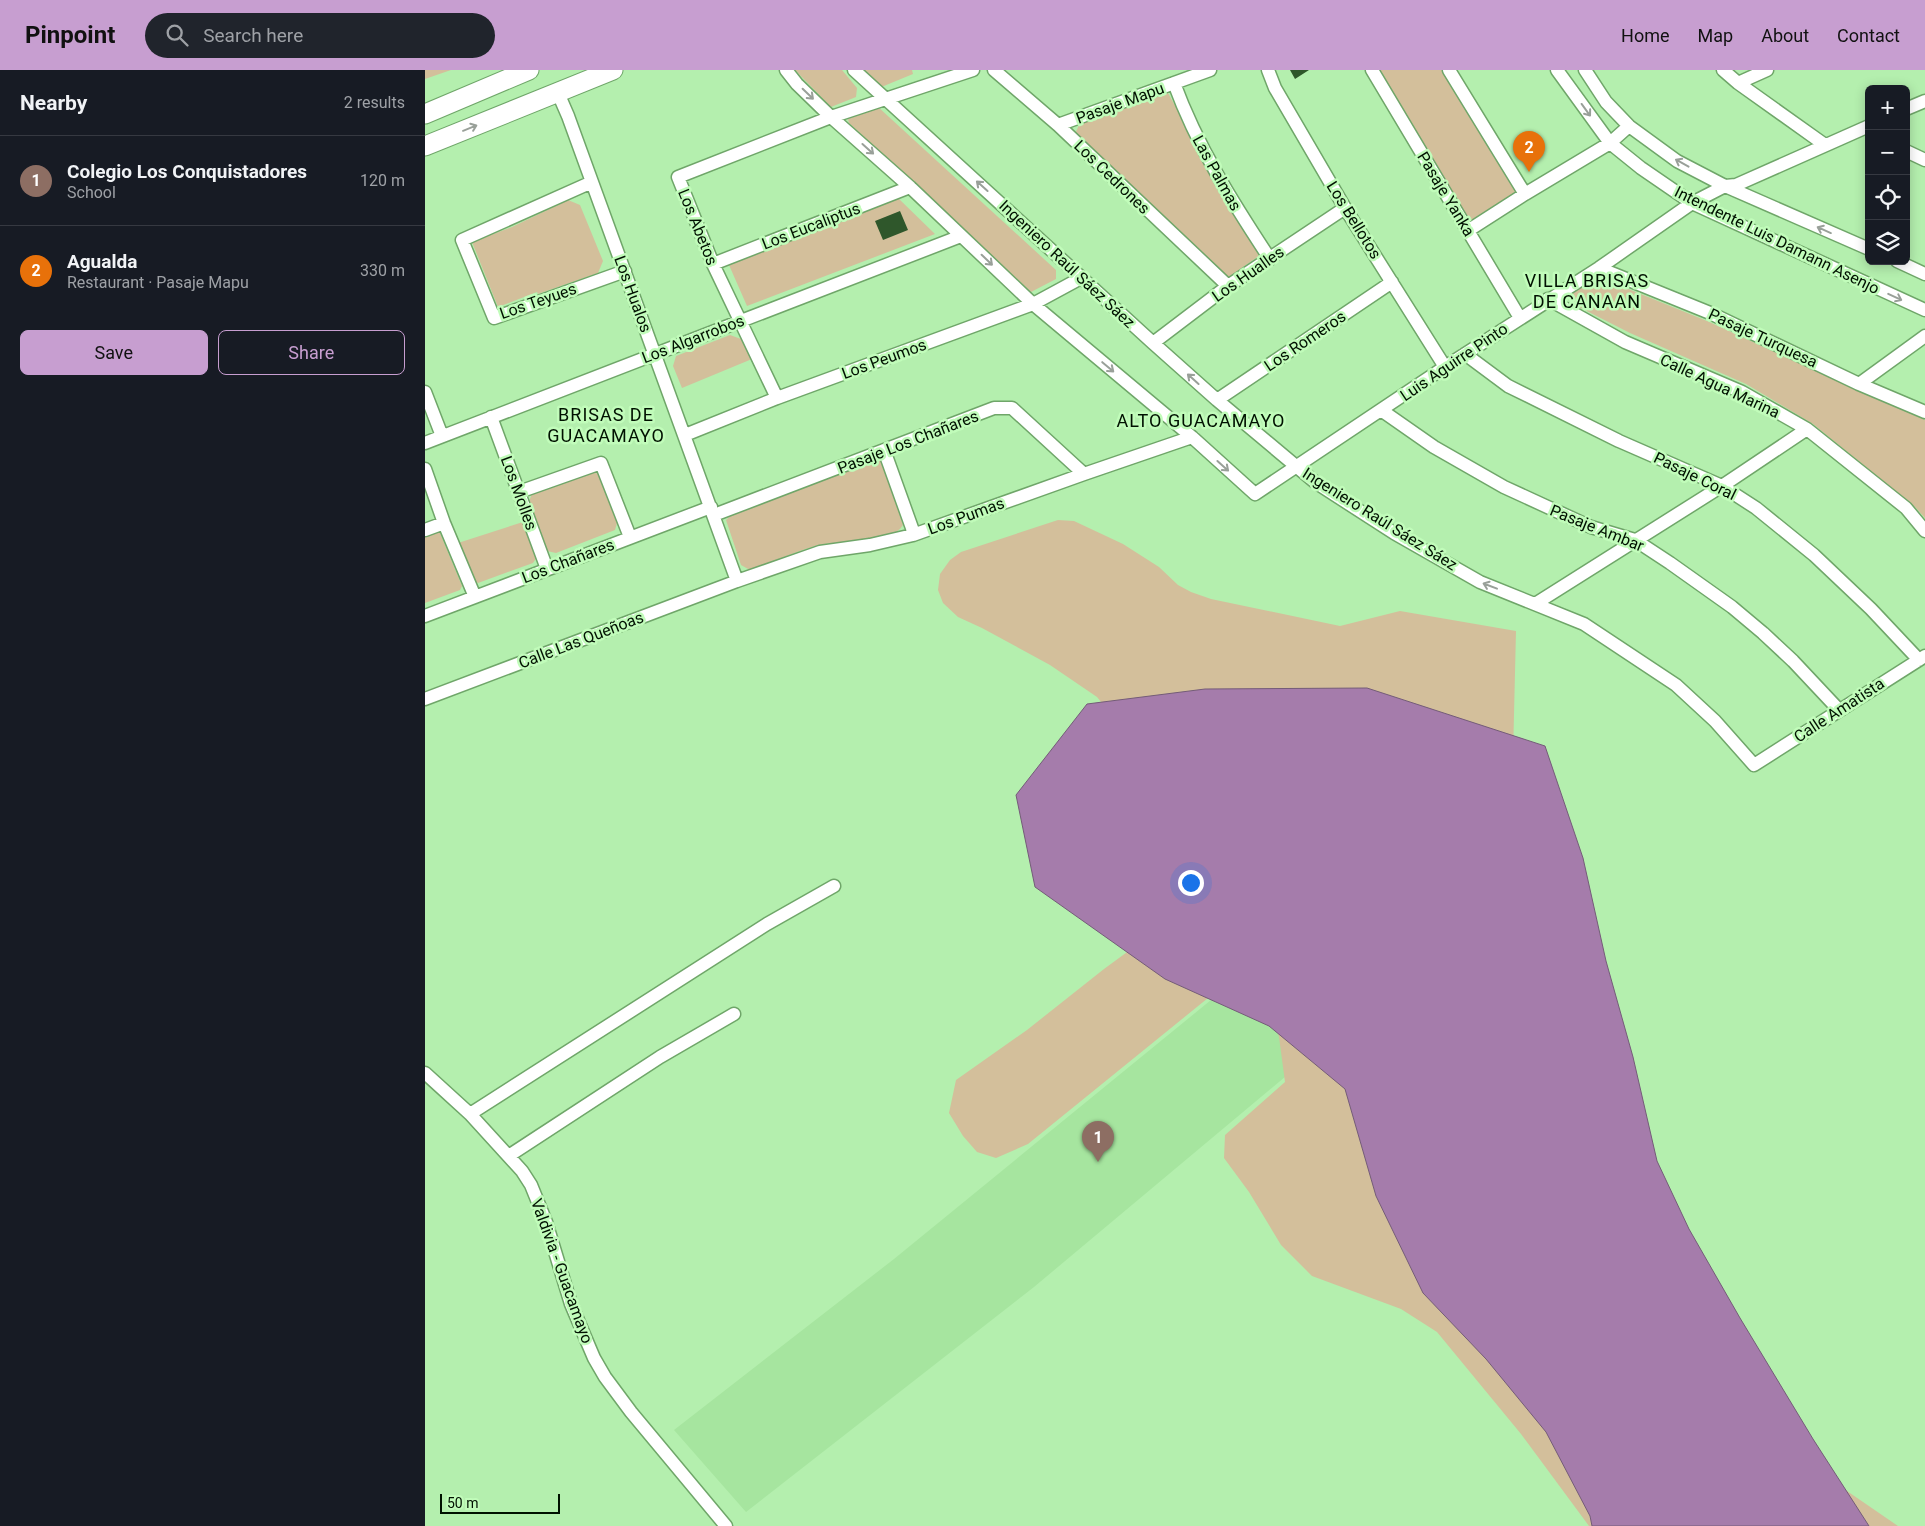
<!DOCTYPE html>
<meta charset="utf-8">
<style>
:root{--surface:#171b24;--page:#20242c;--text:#f1f3f6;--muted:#9ea1a6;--line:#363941;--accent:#c79ed0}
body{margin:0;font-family:Roboto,sans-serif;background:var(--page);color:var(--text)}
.controls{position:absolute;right:15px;top:15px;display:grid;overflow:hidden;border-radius:8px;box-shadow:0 2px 12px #0003}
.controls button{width:45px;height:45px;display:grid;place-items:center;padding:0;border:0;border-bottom:1px solid var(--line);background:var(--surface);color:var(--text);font:25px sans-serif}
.scale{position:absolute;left:15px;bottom:12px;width:120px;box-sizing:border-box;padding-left:5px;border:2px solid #010;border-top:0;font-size:14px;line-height:18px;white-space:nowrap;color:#010;-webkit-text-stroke:4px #c1fcba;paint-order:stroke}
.you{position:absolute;left:765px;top:812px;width:18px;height:18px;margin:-12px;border:4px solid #fff;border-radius:50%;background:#1a73e8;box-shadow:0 0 0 8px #1a73e833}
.badge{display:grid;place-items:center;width:32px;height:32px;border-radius:50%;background:var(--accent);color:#fff;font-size:16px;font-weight:700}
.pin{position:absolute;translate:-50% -41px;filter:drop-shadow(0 1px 2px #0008)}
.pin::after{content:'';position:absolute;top:26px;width:18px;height:15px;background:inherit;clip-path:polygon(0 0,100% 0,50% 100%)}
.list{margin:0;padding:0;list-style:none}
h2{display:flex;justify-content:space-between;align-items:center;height:65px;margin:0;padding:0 20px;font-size:21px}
h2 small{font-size:16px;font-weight:400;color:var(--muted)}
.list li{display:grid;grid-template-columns:32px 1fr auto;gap:15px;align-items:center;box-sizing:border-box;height:90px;padding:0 20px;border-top:1px solid var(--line)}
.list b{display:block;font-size:19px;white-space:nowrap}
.list p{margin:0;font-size:16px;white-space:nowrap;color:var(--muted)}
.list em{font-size:16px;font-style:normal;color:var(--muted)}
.actions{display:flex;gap:10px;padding:15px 20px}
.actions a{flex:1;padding:11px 0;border:1px solid var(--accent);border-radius:8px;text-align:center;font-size:18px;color:var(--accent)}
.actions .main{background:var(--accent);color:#111}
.icon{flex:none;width:28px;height:28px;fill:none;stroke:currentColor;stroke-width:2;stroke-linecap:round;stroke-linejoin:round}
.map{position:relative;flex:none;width:1500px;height:1456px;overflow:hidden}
header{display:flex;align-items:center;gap:30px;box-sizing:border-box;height:70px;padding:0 25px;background:var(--accent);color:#111}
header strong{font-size:24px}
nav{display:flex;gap:28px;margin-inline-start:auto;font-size:18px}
.search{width:350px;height:45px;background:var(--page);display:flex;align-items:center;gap:12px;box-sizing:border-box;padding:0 18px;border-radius:28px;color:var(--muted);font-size:19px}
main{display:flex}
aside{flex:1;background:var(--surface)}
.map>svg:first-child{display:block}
.built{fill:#a6e59f}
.green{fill:#d3bf9b}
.water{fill:#a57cab;stroke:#745c78}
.building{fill:#2f572b}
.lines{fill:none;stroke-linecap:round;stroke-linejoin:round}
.street-casing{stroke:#6fa669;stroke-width:15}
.secondary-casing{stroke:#6fa669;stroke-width:21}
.street{stroke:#fff;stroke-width:12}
.secondary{stroke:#fff;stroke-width:19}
.oneway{stroke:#99a099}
.labels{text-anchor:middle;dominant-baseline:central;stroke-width:5;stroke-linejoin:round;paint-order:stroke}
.street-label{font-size:16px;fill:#010;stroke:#c1fcba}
.neighbourhood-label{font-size:18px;letter-spacing:1px;fill:#010;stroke:#c1fcba}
</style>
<header>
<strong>Pinpoint</strong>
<div class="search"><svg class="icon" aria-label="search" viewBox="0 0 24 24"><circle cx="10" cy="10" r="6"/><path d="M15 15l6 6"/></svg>Search here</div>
<nav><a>Home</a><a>Map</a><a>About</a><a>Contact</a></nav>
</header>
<main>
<aside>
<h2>Nearby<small>2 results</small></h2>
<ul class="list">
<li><span class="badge" style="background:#8d6e63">1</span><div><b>Colegio Los Conquistadores</b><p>School</p></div><em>120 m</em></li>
<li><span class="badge" style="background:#e8710a">2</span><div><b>Agualda</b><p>Restaurant · Pasaje Mapu</p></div><em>330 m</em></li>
</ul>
<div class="actions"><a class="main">Save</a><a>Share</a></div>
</aside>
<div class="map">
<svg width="1500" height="1456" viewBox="0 0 1500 1456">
<rect width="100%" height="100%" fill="#b4efae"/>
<path class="built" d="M819,903L873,996L609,1217L321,1442L249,1360L469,1189Z"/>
<path class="green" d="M0,0H26L0,9Z
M370,0H417L432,18L431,27L406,37Z
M437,0H487L488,4L454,18Z
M953,0H1019L1093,122L1047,151L1042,147Z
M743,23L834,186L802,208L649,66L655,53Z
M452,36L631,200V209L606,222L424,53L422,46Z
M472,127L510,164L322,236L304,195Z
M143,130L155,135L178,191L173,203L113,224L112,222L73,237L47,172L87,157Z
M1169,208L1179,209L1282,251L1500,350V448L1491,438L1388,354L1321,314L1205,263L1148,234V223Z
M305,265L316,269L327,289L257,318L248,296L251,286Z
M451,388L457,391L478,455C465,476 415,470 394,475C371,481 348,492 325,500L316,495L301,450L306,445Z
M166,402L174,404L192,453L190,460L131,483L122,481L103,435L107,423Z
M633,450L649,451L698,474L734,497L753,515L766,522L786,529L915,556L975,541L1091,561L1088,686L1163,1142L1317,1322L1422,1421L1473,1456H1164L1096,1364L1012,1262L976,1239L887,1206L856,1175L824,1122L799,1088L800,1065L860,1012L854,967L846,941L820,898L603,1074L571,1088L552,1082L538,1066L524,1043L531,1010L602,960L679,899L739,855L698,659L672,627L625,595L557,558L533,547L518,533L513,520L515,504L525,490L536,482Z
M98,452L112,487L108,493L53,513L47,510L33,473Z
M10,462L15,463L37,516L35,520L0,533V465Z"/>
<path class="water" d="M942,618L1120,676L1158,788L1181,891L1208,987L1232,1091L1264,1159L1315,1248L1388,1369L1444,1456H1167L1165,1446L1121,1362L1061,1289L998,1223L951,1126L920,1019L844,956L740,909L610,817L591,725L662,634L780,619Z"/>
<path class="building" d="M865,0H884L870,9Z
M475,141L483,160L458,170L450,151Z"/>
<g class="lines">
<defs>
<path id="street" d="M361,0L372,14L406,47L485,117L608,234L767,367L830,424L1020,297L1174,198L1267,133L1300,116L1311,115L1444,56
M429,0L728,273L792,330L890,412L969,463L1055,512L1159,554L1251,615L1290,651L1329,695L1500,586
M569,0L633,55L803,216
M843,0L850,18L920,138L1020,297
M947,0L1095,248
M1024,0L1100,124
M1132,0L1185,73L1216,98L1267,133L1500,240
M1160,0L1181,32L1204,56L1252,91L1300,116L1444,179
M1298,0L1313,13L1400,75
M749,13C772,76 808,133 845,189
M1313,13L1342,0
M133,23L143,46L312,511
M1481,39L1500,31
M633,55L785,0
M1481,81L1500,90
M167,112L37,170L69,248L200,201
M1044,160L1100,124L1185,73L1204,56
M1472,191L1500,204
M288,194L485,117
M1174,198L1285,243L1434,314L1500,342
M1123,229L1200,272L1317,322L1382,359L1481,438L1500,461
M728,273L803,216L920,138
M1040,284L1083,316L1194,371L1297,416L1331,438L1389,485L1446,539L1494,590
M1434,314L1500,266
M0,322L17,366
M352,328L288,194L253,107L406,47L548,0
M792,330L967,212
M956,340L1009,377L1079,417L1166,457L1210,470L1245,493L1307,537L1338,563L1368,591L1414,640
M66,347L122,499
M260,365L352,328L608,234L656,208
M0,373L536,166
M459,380L487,458L488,465
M0,399L19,453L50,527
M94,422L176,393L205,467
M289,445L569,338H587L659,404
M0,460L19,453
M1110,534L1297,416L1382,359
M0,546L286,437
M0,629L312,511L395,482L445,475L488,465L659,404L767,367
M0,1003L45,1044L97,1101L106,1115L121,1152L146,1234L169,1288L180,1307L206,1342L301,1456
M45,1044L342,854L409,816
M85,1085L235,987L309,944"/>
<path id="secondary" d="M0,44L104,0
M0,76L188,0"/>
</defs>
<use href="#street" class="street-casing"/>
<use href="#secondary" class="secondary-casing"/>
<use href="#street" class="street"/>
<use href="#secondary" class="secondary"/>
</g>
<defs><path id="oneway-shaft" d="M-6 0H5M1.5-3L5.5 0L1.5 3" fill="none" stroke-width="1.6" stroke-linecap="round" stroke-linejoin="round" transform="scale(1.25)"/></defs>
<g class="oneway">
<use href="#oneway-shaft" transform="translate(383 24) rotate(44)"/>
<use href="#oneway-shaft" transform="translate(1161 40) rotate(54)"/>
<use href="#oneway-shaft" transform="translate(45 58) rotate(-22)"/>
<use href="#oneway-shaft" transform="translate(443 79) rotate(42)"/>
<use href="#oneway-shaft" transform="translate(1257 93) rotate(-151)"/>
<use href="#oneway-shaft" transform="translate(557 116) rotate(-138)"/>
<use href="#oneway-shaft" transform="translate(1399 160) rotate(-156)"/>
<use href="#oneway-shaft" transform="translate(562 190) rotate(44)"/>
<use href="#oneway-shaft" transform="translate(1470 227) rotate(25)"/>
<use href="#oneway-shaft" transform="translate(683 297) rotate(40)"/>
<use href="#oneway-shaft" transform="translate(768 309) rotate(-138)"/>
<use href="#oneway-shaft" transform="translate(798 396) rotate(42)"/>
<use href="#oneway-shaft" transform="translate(1065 516) rotate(-159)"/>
</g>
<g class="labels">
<g class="street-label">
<text transform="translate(695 33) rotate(-20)">Pasaje Mapu</text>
<text transform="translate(792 103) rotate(61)">Las Palmas</text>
<text transform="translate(687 107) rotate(44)">Los Cedrones</text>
<text transform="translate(1021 124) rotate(59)">Pasaje Yanka</text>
<text transform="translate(929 150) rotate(58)">Los Bellotos</text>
<text transform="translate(386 156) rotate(-21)">Los Eucaliptus</text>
<text transform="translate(273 157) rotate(68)">Los Abetos</text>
<text transform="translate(1352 170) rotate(26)">Intendente Luis Damann Asenjo</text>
<text transform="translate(642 194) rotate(43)">Ingeniero Raúl Sáez Sáez</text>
<text transform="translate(823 204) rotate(-35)">Los Hualles</text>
<text transform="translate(208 224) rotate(70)">Los Hualos</text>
<text transform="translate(113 231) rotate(-19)">Los Teyues</text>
<text transform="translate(1338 268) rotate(25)">Pasaje Turquesa</text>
<text transform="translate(268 269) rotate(-21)">Los Algarrobos</text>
<text transform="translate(880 271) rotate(-34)">Los Romeros</text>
<text transform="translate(459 289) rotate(-20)">Los Peumos</text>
<text transform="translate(1029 292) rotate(-34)">Luis Aguirre Pinto</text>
<text transform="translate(1295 316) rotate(25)">Calle Agua Marina</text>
<text transform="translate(483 372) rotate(-21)">Pasaje Los Chañares</text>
<text transform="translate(1270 406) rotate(26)">Pasaje Coral</text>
<text transform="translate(94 423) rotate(70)">Los Molles</text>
<text transform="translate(541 446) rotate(-20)">Los Pumas</text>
<text transform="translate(955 449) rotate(32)">Ingeniero Raúl Sáez Sáez</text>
<text transform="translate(1172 458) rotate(22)">Pasaje Ambar</text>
<text transform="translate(143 491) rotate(-21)">Los Chañares</text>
<text transform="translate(156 570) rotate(-21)">Calle Las Queñoas</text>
<text transform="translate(1414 640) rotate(-33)">Calle Amatista</text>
<text transform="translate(137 1201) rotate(70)">Valdivia - Guacamayo</text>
</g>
<g class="neighbourhood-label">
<text x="1162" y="210">VILLA BRISAS<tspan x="1162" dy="21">DE CANAAN</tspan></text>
<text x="181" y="344">BRISAS DE<tspan x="181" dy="21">GUACAMAYO</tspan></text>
<text x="776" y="350">ALTO GUACAMAYO</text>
</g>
</g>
</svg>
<div class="controls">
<button>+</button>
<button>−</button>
<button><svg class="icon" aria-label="locate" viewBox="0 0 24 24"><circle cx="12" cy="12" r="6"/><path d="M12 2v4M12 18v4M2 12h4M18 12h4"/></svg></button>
<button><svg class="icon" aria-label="layers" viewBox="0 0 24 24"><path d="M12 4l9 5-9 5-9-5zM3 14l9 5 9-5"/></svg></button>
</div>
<div class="scale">50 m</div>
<div class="you"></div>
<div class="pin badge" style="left:673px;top:1092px;background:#8d6e63">1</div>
<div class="pin badge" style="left:1104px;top:102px;background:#e8710a">2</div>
</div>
</main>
